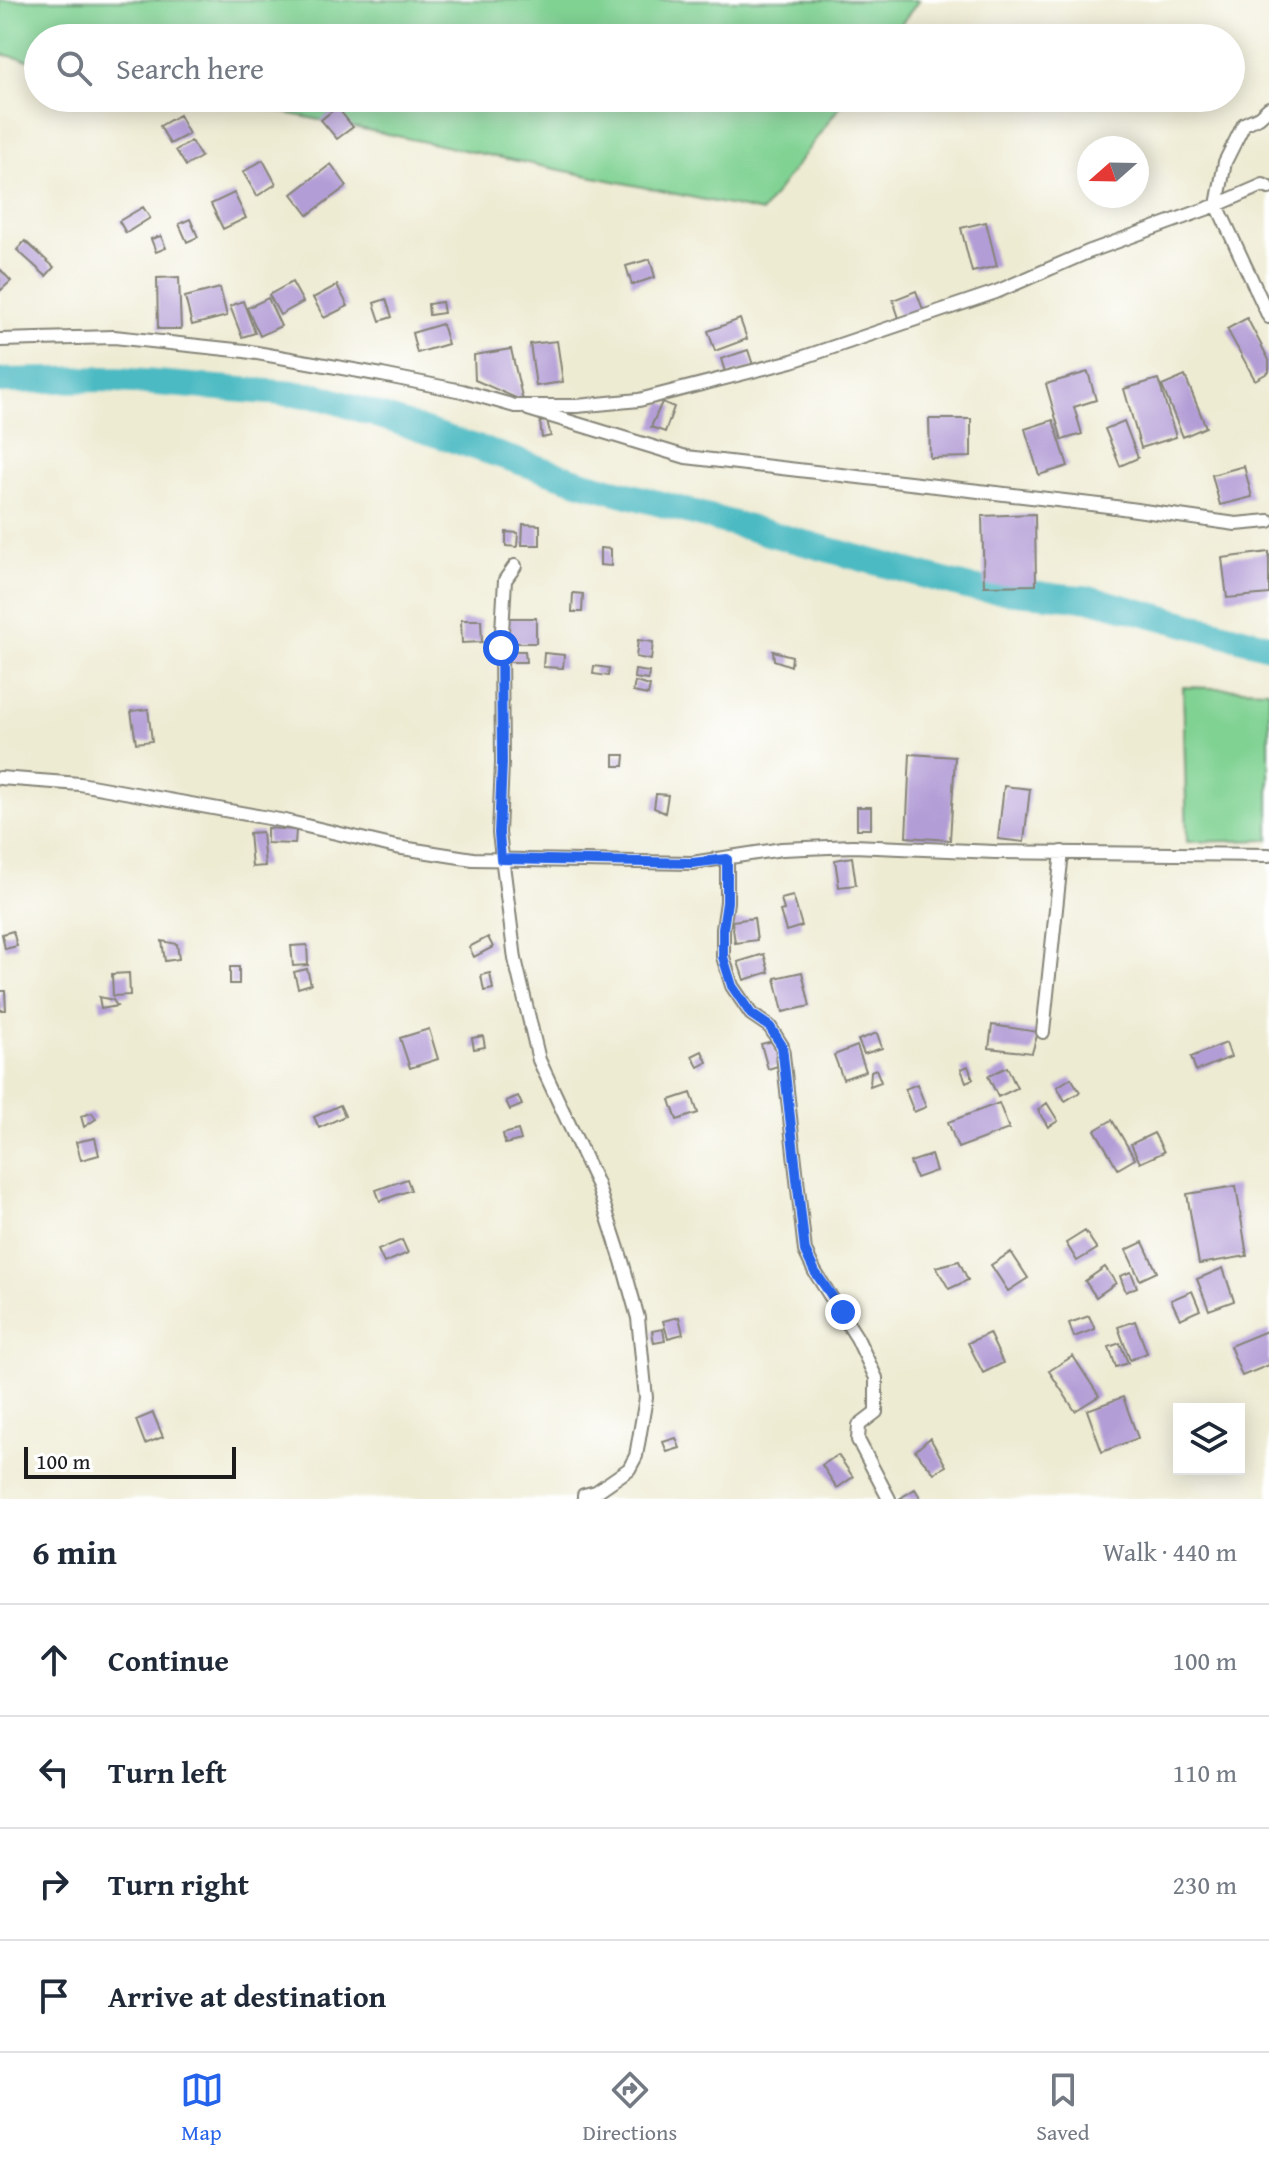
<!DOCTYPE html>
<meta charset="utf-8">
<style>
:root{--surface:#fff;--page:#f6f6f7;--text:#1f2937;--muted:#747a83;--line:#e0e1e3;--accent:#2563eb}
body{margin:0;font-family:"Gentium Book Plus",serif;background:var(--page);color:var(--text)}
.controls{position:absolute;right:24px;bottom:24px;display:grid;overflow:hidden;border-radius:0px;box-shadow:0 4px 20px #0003}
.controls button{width:72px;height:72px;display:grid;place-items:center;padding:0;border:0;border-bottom:2px solid var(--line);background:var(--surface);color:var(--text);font:40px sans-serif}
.compass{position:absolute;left:1077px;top:136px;width:72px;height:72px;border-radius:50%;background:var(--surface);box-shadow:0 4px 20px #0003;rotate:250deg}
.scale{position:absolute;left:24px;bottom:20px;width:212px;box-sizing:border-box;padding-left:8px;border:4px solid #1c1c1c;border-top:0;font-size:22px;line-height:28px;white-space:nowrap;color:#1c1c1c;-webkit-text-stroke:6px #fff;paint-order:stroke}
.stop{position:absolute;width:24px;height:24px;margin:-18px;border:6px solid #2563eb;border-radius:50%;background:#fff}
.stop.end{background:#2563eb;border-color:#fff;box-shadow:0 2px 8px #0008}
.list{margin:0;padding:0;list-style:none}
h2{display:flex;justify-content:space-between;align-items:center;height:104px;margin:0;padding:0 32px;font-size:34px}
h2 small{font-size:26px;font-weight:400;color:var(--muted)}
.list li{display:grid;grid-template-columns:52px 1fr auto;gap:24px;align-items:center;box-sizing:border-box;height:112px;padding:0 32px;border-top:2px solid var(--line)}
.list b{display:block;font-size:30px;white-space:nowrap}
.list em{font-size:26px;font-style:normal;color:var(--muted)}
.icon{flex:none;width:44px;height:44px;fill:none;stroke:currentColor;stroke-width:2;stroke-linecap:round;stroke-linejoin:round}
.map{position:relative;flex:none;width:1269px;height:1499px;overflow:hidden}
.search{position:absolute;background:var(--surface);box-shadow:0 4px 20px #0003;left:24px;right:24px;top:24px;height:88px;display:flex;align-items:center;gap:20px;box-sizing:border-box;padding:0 28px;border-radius:44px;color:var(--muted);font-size:30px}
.sheet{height:552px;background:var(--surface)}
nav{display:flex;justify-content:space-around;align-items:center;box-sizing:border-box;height:112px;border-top:2px solid var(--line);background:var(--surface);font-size:22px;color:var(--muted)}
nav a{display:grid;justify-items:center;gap:4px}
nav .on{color:var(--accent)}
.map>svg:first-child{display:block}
.green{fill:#80d293;stroke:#4e7758;stroke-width:2}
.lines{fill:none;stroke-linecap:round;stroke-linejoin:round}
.river{stroke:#4bbac2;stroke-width:26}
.building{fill:#b39dd6}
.minor-casing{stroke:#858478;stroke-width:16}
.minor{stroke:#fff;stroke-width:12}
.route{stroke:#2563eb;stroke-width:10}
</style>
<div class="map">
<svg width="1269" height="1499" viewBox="0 0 1269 1499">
<rect width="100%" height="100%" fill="#fff"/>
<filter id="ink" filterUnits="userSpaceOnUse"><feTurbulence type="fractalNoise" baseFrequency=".0125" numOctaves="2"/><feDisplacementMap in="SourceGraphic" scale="16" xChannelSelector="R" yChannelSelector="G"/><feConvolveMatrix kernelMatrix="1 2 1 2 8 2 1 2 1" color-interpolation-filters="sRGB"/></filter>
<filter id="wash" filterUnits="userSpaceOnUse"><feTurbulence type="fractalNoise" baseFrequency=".006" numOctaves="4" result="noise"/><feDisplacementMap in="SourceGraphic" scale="32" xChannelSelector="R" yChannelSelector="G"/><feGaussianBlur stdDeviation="1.8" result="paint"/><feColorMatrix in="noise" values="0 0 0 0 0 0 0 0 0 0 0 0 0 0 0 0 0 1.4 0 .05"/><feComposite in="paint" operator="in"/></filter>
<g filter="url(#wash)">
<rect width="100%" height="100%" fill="#eeebd3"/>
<path class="green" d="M0,0H919L891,38H38V62L0,54Z
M214,98H846L762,212Z
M1183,687L1269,690V840L1187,842Z"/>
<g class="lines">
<path class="river" d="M0,381L106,379L319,396L584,483L970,588L1092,599L1269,646"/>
</g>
<g id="blocks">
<path class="building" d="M337,107L353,127L337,139L321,120Z
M179,115L189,134L170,144L160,126Z
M191,141L201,157L186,166L176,150Z
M263,160L276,184L257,196L243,172Z
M331,164L347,186L308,215L292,194Z
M234,193L246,218L223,229L211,204Z
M143,207L150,218L126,233L119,221Z
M190,219L198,237L187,242L179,224Z
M986,222L997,266L972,272L961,228Z
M161,236L166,248L156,252L151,239Z
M25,241L54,267L46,276L17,250Z
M650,259L655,277L632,285L626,266Z
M0,269L11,281L0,291Z
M179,277L181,329H158L157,278Z
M292,282L303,302L280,315L269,295Z
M337,285L348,306L324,318L313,298Z
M220,288L227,316L192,325L185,297Z
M916,291L924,312L900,321L893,300Z
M268,298L281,326L260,336L247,308Z
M386,299L392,317L380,321L374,303Z
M243,301L255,333L242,337L230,306Z
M442,302L444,313L429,315L428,304Z
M1247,318L1269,360V372L1255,380L1227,329Z
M740,319L747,339L715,351L708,331Z
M442,324L448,344L417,353L412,333Z
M557,341L563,382L536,386L530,344Z
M511,349L523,401L475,380L474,355Z
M748,350L754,368L726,375L721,359Z
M1088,372L1096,400L1074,407L1082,434L1062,440L1046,384Z
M1185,376L1206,427L1183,437L1162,386Z
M1158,379L1176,437L1141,448L1124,389Z
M662,402L674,407L665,432L651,427Z
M929,419H971V457L930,458Z
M1053,420L1068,466L1039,475L1025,429Z
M547,421L551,436L542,438L540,422Z
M1124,421L1138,458L1120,466L1105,429Z
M1244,466L1252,497L1220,505L1212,475Z
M1035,514L1036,585L984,586L982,516Z
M523,524L540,525V545H522Z
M506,532L518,533L517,547L506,546Z
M600,548L611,549V566L600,565Z
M1269,552V594L1227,598L1222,558Z
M573,593L583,594L582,612H572Z
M507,618H536V643H507Z
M461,620H481L482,642L462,643Z
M638,640L653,642L651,660L636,657Z
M507,651H525L526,662H508Z
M773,651L792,656L791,666L774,660Z
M544,653L564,655L563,668L543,667Z
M594,666L609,668L608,676L593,674Z
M635,670L649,672L648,680L634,678Z
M635,682L650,686L648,695L633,692Z
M148,709L152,741L136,743L131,711Z
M910,754L955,757L950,840L906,837Z
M614,755H625L624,766H614Z
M1004,786L1030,789L1024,842L998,839Z
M656,794L668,795L665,813L654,808Z
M857,807H871V829H857Z
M267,828L296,830L295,844L267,843Z
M262,832L265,866L252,867L249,833Z
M852,857L856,885L839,887L835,860Z
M793,896L802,926L786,931L780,911L784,910L781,899Z
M754,918L757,940L735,943L732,921Z
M13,931L17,946L5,949L2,934Z
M488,937L493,947L474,957L469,947Z
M162,941L177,944L179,959L165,961Z
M307,945L308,965L293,966L291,946Z
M764,954L769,972L744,980L738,962Z
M230,967H239V984H230Z
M307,969L311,984L298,988L294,972Z
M802,972L810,1006L783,1012L775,978Z
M129,973L130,995L113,996L112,974Z
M490,973L493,989L484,991L481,975Z
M0,991H5L6,1010H0Z
M99,997L113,1000L117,1006L101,1009Z
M992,1025L1038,1032L1032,1053L989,1048Z
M429,1029L438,1059L410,1068L400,1038Z
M877,1033L882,1048L864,1054L858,1040Z
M483,1036L485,1047L474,1049L472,1038Z
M773,1041L781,1065L768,1069L761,1044Z
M1226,1043L1231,1057L1196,1071L1191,1057Z
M857,1046L866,1071L843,1079L834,1055Z
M702,1051L707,1062L698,1067L692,1056Z
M968,1066L973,1079L966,1082L961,1069Z
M1007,1067L1017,1088L998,1097L988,1076Z
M876,1069L881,1082L870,1086L871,1071Z
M1071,1078L1080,1092L1065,1101L1057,1087Z
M917,1084L926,1107L914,1112L905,1089Z
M691,1093L698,1113L677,1120L670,1100Z
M518,1096L522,1105L510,1110L506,1101Z
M999,1103L1009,1129L958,1148L948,1122Z
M1047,1103L1058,1121L1048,1127L1038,1110Z
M340,1105L345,1116L319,1128L314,1117Z
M92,1113L96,1119L84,1127L81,1116Z
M1112,1120L1135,1159L1118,1169L1095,1130Z
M518,1130L521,1140L505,1144L503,1134Z
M1154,1133L1164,1152L1140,1163L1131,1144Z
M95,1138L99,1155L81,1160L76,1142Z
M931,1155L936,1171L916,1178L910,1162Z
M407,1179L411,1190L380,1201L376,1190Z
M1236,1186L1247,1256L1199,1264L1187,1194Z
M1085,1231L1097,1249L1077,1261L1066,1243Z
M402,1240L408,1253L384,1263L378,1250Z
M1143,1242L1157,1272L1140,1280L1126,1250Z
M1011,1252L1028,1278L1008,1291L991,1265Z
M959,1261L968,1280L949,1289L936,1267Z
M1105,1267L1116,1283L1096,1297L1085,1281Z
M1223,1268L1234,1301L1209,1310L1197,1279Z
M1131,1272L1137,1287L1126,1292L1120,1276Z
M1192,1291L1200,1310L1180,1319L1171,1300Z
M1089,1316L1095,1329L1074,1337L1069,1323Z
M679,1317L683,1334L668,1338L663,1321Z
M1135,1321L1147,1353L1130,1360L1118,1327Z
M663,1329L665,1341L654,1343L652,1331Z
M1269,1330V1365L1242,1376L1230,1346Z
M989,1333L1003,1363L983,1373L968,1343Z
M1120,1343L1128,1363L1116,1367L1109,1347Z
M1073,1356L1099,1396L1075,1411L1049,1371Z
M1123,1397L1138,1438L1102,1452L1087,1410Z
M153,1413L163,1437L145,1444L136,1420Z
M676,1438L680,1448L667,1452L663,1442Z
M930,1438L946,1466L934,1473L915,1451Z
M838,1455L853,1477L837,1488L822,1465Z
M915,1489L921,1499H899Z"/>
</g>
</g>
<g filter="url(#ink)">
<use href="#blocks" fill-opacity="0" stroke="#858478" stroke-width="2"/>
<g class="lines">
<defs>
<path id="minor" d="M1269,108L1259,117L1244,124L1225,162L1217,205L1269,317
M0,340L114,337L245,351L382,375L462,391L515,406H577L639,400L792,361L996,292L1088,252L1217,205L1263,185L1269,188
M528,409L686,457L1108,506L1236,524L1269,521
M515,566L505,580L501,648L502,763L499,833L515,959L539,1060L597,1184L622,1261L638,1318L646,1398L636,1456L629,1469L596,1492L584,1495V1499
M0,778L80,784L285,821L396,847L473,859L692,863L782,849L853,846L995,852L1269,855
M727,859V902L723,929V957L732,986L751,1014L770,1027L782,1046L805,1251L815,1272L857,1338L876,1378V1412L859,1425L858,1440L889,1499
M1043,1032L1062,852"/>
</defs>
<use href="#minor" class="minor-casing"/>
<use href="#minor" class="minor"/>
</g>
</g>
<g class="lines" filter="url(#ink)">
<path class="route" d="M501,648L502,763L499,833L501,859L692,863L727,859V902L723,929V957L732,986L751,1014L770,1027L782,1046L805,1251L815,1272L843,1312"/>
</g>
</svg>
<div class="controls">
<button><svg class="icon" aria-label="layers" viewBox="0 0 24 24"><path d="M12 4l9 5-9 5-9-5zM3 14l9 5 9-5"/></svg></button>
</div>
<svg class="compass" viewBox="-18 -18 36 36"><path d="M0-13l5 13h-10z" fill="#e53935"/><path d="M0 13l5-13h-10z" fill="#747a83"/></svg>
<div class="scale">100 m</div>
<div class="stop" style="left:501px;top:648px"></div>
<div class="stop end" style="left:843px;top:1312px"></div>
<div class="search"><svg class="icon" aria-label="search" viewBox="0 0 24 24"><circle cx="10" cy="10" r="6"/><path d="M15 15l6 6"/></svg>Search here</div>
</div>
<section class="sheet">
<h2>6 min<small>Walk · 440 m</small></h2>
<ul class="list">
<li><svg class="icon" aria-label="ahead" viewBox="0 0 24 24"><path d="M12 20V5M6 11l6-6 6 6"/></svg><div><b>Continue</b></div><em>100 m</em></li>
<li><svg class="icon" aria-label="left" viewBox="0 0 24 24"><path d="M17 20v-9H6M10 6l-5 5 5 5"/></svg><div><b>Turn left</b></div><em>110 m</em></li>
<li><svg class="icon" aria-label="right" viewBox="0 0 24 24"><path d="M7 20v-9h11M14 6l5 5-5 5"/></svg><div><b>Turn right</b></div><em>230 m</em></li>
<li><svg class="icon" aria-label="arrive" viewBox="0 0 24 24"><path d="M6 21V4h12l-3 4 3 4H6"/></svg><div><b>Arrive at destination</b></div></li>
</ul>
</section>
<nav>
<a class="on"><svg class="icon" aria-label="map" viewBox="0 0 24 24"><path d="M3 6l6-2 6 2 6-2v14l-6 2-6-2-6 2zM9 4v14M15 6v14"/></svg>Map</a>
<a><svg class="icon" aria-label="directions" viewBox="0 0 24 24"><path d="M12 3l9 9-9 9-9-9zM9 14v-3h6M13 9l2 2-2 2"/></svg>Directions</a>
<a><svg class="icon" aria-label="saved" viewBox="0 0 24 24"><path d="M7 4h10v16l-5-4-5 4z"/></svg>Saved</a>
</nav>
